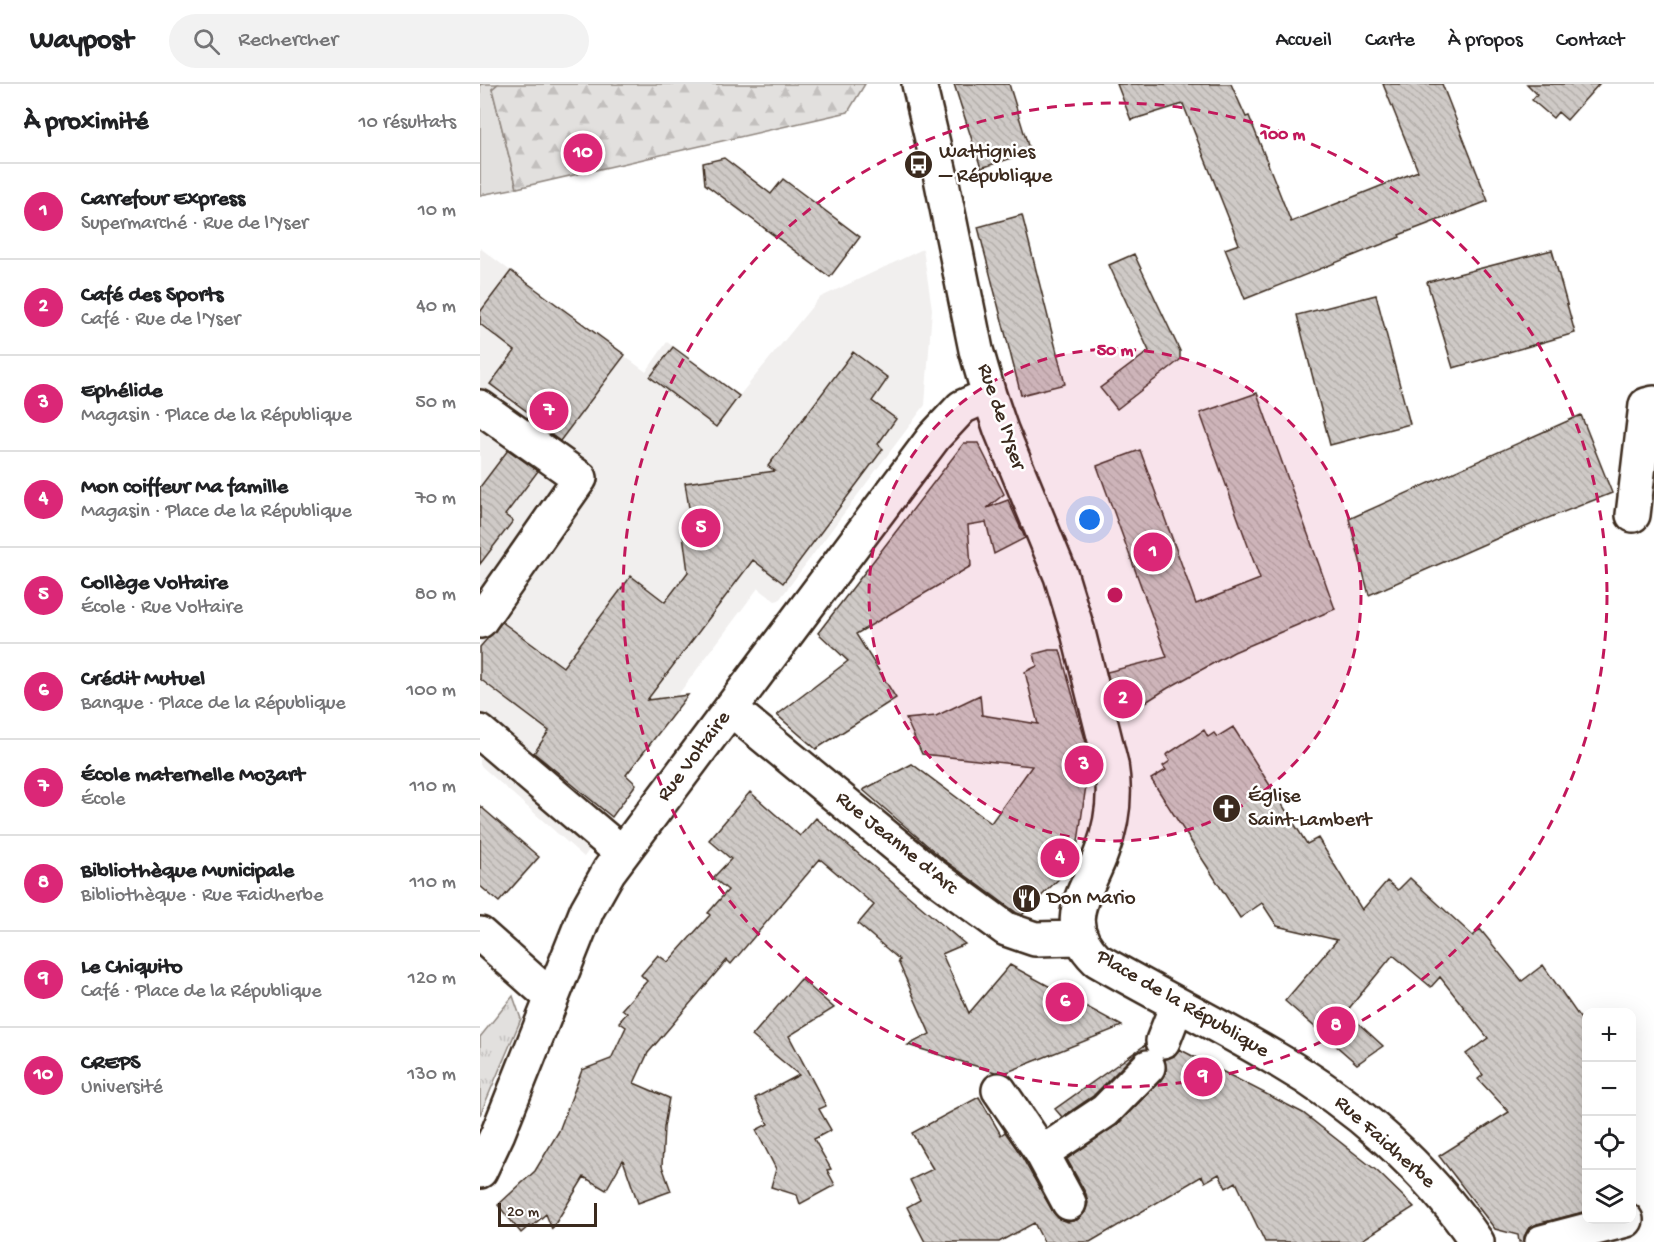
<!DOCTYPE html>
<html lang="fr">
<meta charset="utf-8">
<style>
:root{--surface:#fff;--page:#f2f2f2;--text:#202124;--muted:#757577;--line:#e0e0e0;--accent:#db2777}
body{margin:0;font-family:"Gochi Hand",sans-serif;background:var(--page);color:var(--text)}
.controls{position:absolute;right:18px;bottom:18px;display:grid;overflow:hidden;border-radius:12px;box-shadow:0 6px 24px #0002}
.controls button{width:54px;height:54px;display:grid;place-items:center;padding:0;border:0;border-bottom:2px solid var(--line);background:var(--surface);color:var(--text);font:30px sans-serif}
.scale{position:absolute;left:18px;bottom:15px;width:99px;box-sizing:border-box;padding-left:6px;border:3px solid #3b2a1e;border-top:0;font-size:16px;line-height:21px;white-space:nowrap;color:#3b2a1e;-webkit-text-stroke:4px #fff;paint-order:stroke}
.you{position:absolute;left:610px;top:436px;width:21px;height:21px;margin:-15px;border:4px solid #fff;border-radius:50%;background:#1a73e8;box-shadow:0 0 0 9px #1a73e833}
.badge{display:grid;place-items:center;width:39px;height:39px;border-radius:50%;background:var(--accent);color:#fff;font-size:20px;font-weight:700}
.pin{position:absolute;translate:-50% -50%;border:3px solid #fff;box-shadow:0 2px 6px #0006}
.list{margin:0;padding:0;list-style:none}
h2{display:flex;justify-content:space-between;align-items:center;height:78px;margin:0;padding:0 24px;font-size:26px}
h2 small{font-size:20px;font-weight:400;color:var(--muted)}
.list li{display:grid;grid-template-columns:39px 1fr auto;gap:18px;align-items:center;box-sizing:border-box;height:96px;padding:0 24px;border-top:2px solid var(--line)}
.list b{display:block;font-size:22px;white-space:nowrap}
.list p{margin:0;font-size:20px;white-space:nowrap;color:var(--muted)}
.list em{font-size:20px;font-style:normal;color:var(--muted)}
.icon{flex:none;width:33px;height:33px;fill:none;stroke:currentColor;stroke-width:2;stroke-linecap:round;stroke-linejoin:round}
.map{position:relative;flex:none;width:1174px;height:1158px;overflow:hidden}
header{display:flex;align-items:center;gap:36px;box-sizing:border-box;height:84px;padding:0 30px;background:var(--surface);border-bottom:2px solid var(--line)}
header strong{font-size:28px}
nav{display:flex;gap:33px;margin-inline-start:auto;font-size:21px}
.search{width:420px;height:54px;background:var(--page);display:flex;align-items:center;gap:15px;box-sizing:border-box;padding:0 21px;border-radius:33px;color:var(--muted);font-size:22px}
main{display:flex}
aside{flex:1;background:var(--surface)}
.map>svg:first-child{display:block}
.built{fill:#f1efee}
.green{fill:#e2e0de;stroke:#8e857e;stroke-width:1.5}
.forest{fill:url(#forest-firs);stroke:#8e857e;stroke-width:1.5}
.park{fill:url(#park-tufts);stroke:#8e857e;stroke-width:1.5}
.building{fill:url(#building-back-hatch);stroke:#3b2a1e;stroke-width:1.5}
.lines{fill:none;stroke-linecap:round;stroke-linejoin:round}
.minor-casing{stroke:#3b2a1e;stroke-width:38}
.minor{stroke:#fff;stroke-width:33}
.ring{fill:none;stroke:#c2185b;stroke-width:3;stroke-dasharray:10 8}
.labels{text-anchor:middle;dominant-baseline:central;stroke-width:5;stroke-linejoin:round;paint-order:stroke}
.poi-label{font-size:21px;fill:#3b2a1e;stroke:#fff;text-anchor:start}
.street-label{font-size:21px;fill:#3b2a1e;stroke:#fff}
.centre{fill:#c2185b;stroke:#fff;stroke-width:3}
.ring-label{font-size:18px;text-anchor:middle;font-weight:bold;fill:#c2185b;stroke:#fff;stroke-width:5;stroke-linejoin:round;paint-order:stroke}
</style>
<header>
<strong>Waypost</strong>
<div class="search"><svg class="icon" aria-label="search" viewBox="0 0 24 24"><circle cx="10" cy="10" r="6"/><path d="M15 15l6 6"/></svg>Rechercher</div>
<nav><a>Accueil</a><a>Carte</a><a>À propos</a><a>Contact</a></nav>
</header>
<main>
<aside>
<h2>À proximité<small>10 résultats</small></h2>
<ul class="list">
<li><span class="badge">1</span><div><b>Carrefour Express</b><p>Supermarché · Rue de l'Yser</p></div><em>10 m</em></li>
<li><span class="badge">2</span><div><b>Café des Sports</b><p>Café · Rue de l'Yser</p></div><em>40 m</em></li>
<li><span class="badge">3</span><div><b>Ephélide</b><p>Magasin · Place de la République</p></div><em>50 m</em></li>
<li><span class="badge">4</span><div><b>Mon coiffeur Ma famille</b><p>Magasin · Place de la République</p></div><em>70 m</em></li>
<li><span class="badge">5</span><div><b>Collège Voltaire</b><p>École · Rue Voltaire</p></div><em>80 m</em></li>
<li><span class="badge">6</span><div><b>Crédit Mutuel</b><p>Banque · Place de la République</p></div><em>100 m</em></li>
<li><span class="badge">7</span><div><b>École maternelle Mozart</b><p>École</p></div><em>110 m</em></li>
<li><span class="badge">8</span><div><b>Bibliothèque Municipale</b><p>Bibliothèque · Rue Faidherbe</p></div><em>110 m</em></li>
<li><span class="badge">9</span><div><b>Le Chiquito</b><p>Café · Place de la République</p></div><em>120 m</em></li>
<li><span class="badge">10</span><div><b>CREPS</b><p>Université</p></div><em>130 m</em></li>
</ul>
</aside>
<div class="map">
<svg width="1174" height="1158" viewBox="0 0 1174 1158">
<defs>
<pattern id="forest-firs" width="22" height="20" patternUnits="userSpaceOnUse" patternTransform="scale(1.5)"><rect width="22" height="20" fill="#e2e0de"/><path d="M5 1l3.5 6h-7zM16 11l3.5 6h-7z" fill="#c3c0be"/></pattern>
<pattern id="park-tufts" width="24" height="20" patternUnits="userSpaceOnUse" patternTransform="scale(1.5)"><rect width="24" height="20" fill="#e2e0de"/><path d="M3 7l-1-3M5 7V3M7 7l1-3M15 17l-1-3M17 17v-4M19 17l1-3" fill="none" stroke="#c3c0be"/></pattern>
<pattern id="building-back-hatch" width="6" height="6" patternUnits="userSpaceOnUse" patternTransform="scale(1.5)"><rect width="6" height="6" fill="#cfcac7"/><path d="M-1 5l2 2M0 0l6 6M5-1l2 2" fill="none" stroke="#b3aeaa"/></pattern>
</defs>
<rect width="100%" height="100%" fill="#fff"/>
<filter id="ink" filterUnits="userSpaceOnUse"><feTurbulence type="fractalNoise" baseFrequency=".0167" numOctaves="2"/><feDisplacementMap in="SourceGraphic" scale="12" xChannelSelector="R" yChannelSelector="G"/><feConvolveMatrix kernelMatrix="1 2 1 2 8 2 1 2 1" color-interpolation-filters="sRGB"/></filter>
<g filter="url(#ink)">
<path class="built" d="M0,164L166,288L187,258L259,312L339,214L443,165L452,225L445,321L299,516L295,517L278,504L197,612L146,691L156,700L104,773L0,681Z"/>
<path class="green" d="M0,0H18L12,5L37,104L0,111Z"/>
<path class="forest" d="M18,0H385L368,28L37,104L12,5Z"/>
<path class="park" d="M33,912L41,935L0,1031V953Z"/>
<path class="building" d="M474,0H529L550,68L501,84Z
M637,0H751L766,33L769,32L811,138L938,87L903,0H962L1008,117L919,151L920,153L765,215L745,165L759,160L703,20L651,36Z
M1047,0H1119L1087,36L1078,28L1073,34L1052,16L1057,10Z
M244,74L291,110L303,95L380,153L350,193L225,100L223,79Z
M542,131L585,300L541,311L498,143Z
M1072,166L1095,249L973,284L947,198Z
M654,170L700,267V276L637,325L620,304L669,267L629,181Z
M31,187L145,271L80,357L50,336L53,332L10,300L35,267L0,240V228Z
M896,211L930,340L850,361L817,231Z
M193,263L259,312L236,343L170,293Z
M373,268L408,294L392,317L416,335L398,360L403,365L303,499L273,476L167,616L208,611L146,691L156,700L132,733L54,669L69,647L0,595V563L22,538L83,583L151,492L185,518L208,488L202,443L204,436L210,430L205,399L295,387L288,382Z
M777,309L855,525L754,568L688,604L647,630L635,620L627,588L687,573L617,382L660,366L716,520L780,495L720,329Z
M1101,331L1132,409L1025,451L889,511L869,435Z
M484,359H498L524,410L507,424L528,416L545,454L514,470L506,438L488,441L491,482L376,550L416,614L336,665L297,631L368,577L338,549Z
M28,366L58,387L25,431L33,437L0,480V403Z
M569,566H580L610,673L595,779L542,831L537,829L463,775L383,706L432,680L511,739L552,682L442,670L426,635L456,632L500,611L502,631L558,640L545,588L557,582L554,570Z
M753,643L827,760L838,754L882,826L907,797L918,806L930,794L993,852L1000,845L1042,897L1063,881L1107,944V1127L1057,1140L1048,1145L1044,1153V1158H1039L1038,1151L1015,1145L959,1072L1029,1028L998,995L1003,991L986,970L1008,954L960,893L951,903L913,871L866,928L903,962L877,980L805,917L857,856L797,842L782,819L760,834L671,695L686,686L683,682L690,677L686,671L724,646L728,653L734,649L737,653Z
M270,708L320,752L336,734L485,860L462,870L489,929L530,881L642,942L525,989L515,988L428,961L450,950L418,877L420,876L378,840L394,821L340,775L251,880L247,876L168,969L154,999L189,1014L184,1043L182,1082L191,1107L158,1119L143,1076L126,1106L104,1093L72,1145L66,1130L51,1143L49,1142L41,1149L18,1121L55,1087L79,1047L102,986L131,975L146,943L139,938L147,929L142,925L167,897L161,891L178,871L188,878L230,831L228,829L248,806L233,794L251,775L229,756Z
M0,722L59,773L19,818L0,802Z
M321,895L354,924L309,952L346,1022L339,1025L351,1046L334,1055L351,1085L347,1086L355,1101L320,1120L317,1111L291,1103L296,1085L276,1046L288,1040L275,1014L319,991L272,952Z
M665,961L667,965L655,970L613,1012L582,1033L575,1025Z
M699,965L823,1029L897,1087L934,1123L879,1158H785L756,1098L746,1104L739,1090L725,1098L722,1092L610,1158H564L554,1139L519,1158H445L427,1123L440,1116L430,1096L453,1085L432,1049L499,1013L521,1051L525,1048L539,1068L573,1128L579,1135L588,1138L597,1136L605,1128L608,1119L606,1110L587,1075L638,1040L681,996L686,987L685,975L694,972Z"/>
<g class="lines">
<defs>
<path id="minor" d="M439,0L460,89L496,266L509,311L521,346L581,492L598,548L631,680C636,710 633,738 622,767C608,808 577,837 617,876C676,910 737,940 796,975C874,1020 946,1083 997,1158
M0,323L100,394L0,537
M1153,431L1166,321L1174,319
M251,625L451,790L526,845L555,855L599,854
M0,648L142,769
M0,850L72,914
M683,957L697,921
M519,1006L562,1069L589,1119
M562,1069L625,1027L668,983
M0,1087L18,1049L107,826L129,787L454,353L482,323L509,311
M1062,1158L1146,1136"/>
</defs>
<use href="#minor" class="minor-casing"/>
<use href="#minor" class="minor"/>
</g>
</g>
<circle cx="635" cy="511" r="246" fill="#c2185b" fill-opacity=".12"/>
<g class="ring">
<circle cx="635" cy="511" r="246"/>
<circle cx="635" cy="511" r="492"/>
</g>
<defs>
<symbol id="bus-disc" viewBox="-11 -11 22 22"><circle r="9.5" fill="#3b2a1e" stroke="#fff"/><path d="M-5-6H5V4H4V6H2V4H-2V6H-4V4H-5ZM-3.5-4V0h7V-4ZM-3.5 1.2v1.5H-2V1.2ZM2 1.2v1.5H3.5V1.2Z" fill="#fff"/></symbol>
<symbol id="church-disc" viewBox="-11 -11 22 22"><circle r="9.5" fill="#3b2a1e" stroke="#fff"/><path d="M-1.2-6h2.4v3.5h3.3v2.4h-3.3V6h-2.4V-.1h-3.3v-2.4h3.3Z" fill="#fff"/></symbol>
<symbol id="restaurant-disc" viewBox="-11 -11 22 22"><circle r="9.5" fill="#3b2a1e" stroke="#fff"/><path d="M-5-6h1v4h1v-4h1v4h1v-4h1v5L-1.5 .5V6h-2V.5L-5-1ZM5-6V6H3V1.5H1.5Q1.5-4 5-6Z" fill="#fff"/></symbol>
</defs>
<g fill-rule="evenodd">
<use href="#bus-disc" x="422" y="64" width="33" height="33"/>
<use href="#church-disc" x="730" y="708" width="33" height="33"/>
<use href="#restaurant-disc" x="530" y="798" width="33" height="33"/>
</g>
<g class="labels">
<g class="poi-label">
<text x="459" y="69">Wattignies<tspan x="459" dy="24">– République</tspan></text>
<text x="768" y="713">Église<tspan x="768" dy="24">Saint-Lambert</tspan></text>
<text x="567" y="815">Don Mario</text>
</g>
<g class="street-label">
<text transform="translate(520 333) rotate(71)">Rue de l'Yser</text>
<text transform="translate(215 673) rotate(-53)">Rue Voltaire</text>
<text transform="translate(416 760) rotate(39)">Rue Jeanne d'Arc</text>
<text transform="translate(702 921) rotate(30)">Place de la République</text>
<text transform="translate(904 1059) rotate(42)">Rue Faidherbe</text>
</g>
</g>
<circle cx="635" cy="511" r="9" class="centre"/>
<g class="ring-label">
<text x="803" y="55">100 m</text>
<text x="635" y="271">50 m</text>
</g>
</svg>
<div class="controls">
<button>+</button>
<button>−</button>
<button><svg class="icon" aria-label="locate" viewBox="0 0 24 24"><circle cx="12" cy="12" r="6"/><path d="M12 2v4M12 18v4M2 12h4M18 12h4"/></svg></button>
<button><svg class="icon" aria-label="layers" viewBox="0 0 24 24"><path d="M12 4l9 5-9 5-9-5zM3 14l9 5 9-5"/></svg></button>
</div>
<div class="scale">20 m</div>
<div class="you"></div>
<div class="pin badge" style="left:673px;top:468px">1</div>
<div class="pin badge" style="left:643px;top:615px">2</div>
<div class="pin badge" style="left:604px;top:681px">3</div>
<div class="pin badge" style="left:580px;top:774px">4</div>
<div class="pin badge" style="left:221px;top:444px">5</div>
<div class="pin badge" style="left:585px;top:918px">6</div>
<div class="pin badge" style="left:69px;top:327px">7</div>
<div class="pin badge" style="left:856px;top:942px">8</div>
<div class="pin badge" style="left:723px;top:993px">9</div>
<div class="pin badge" style="left:103px;top:69px">10</div>
</div>
</main>
